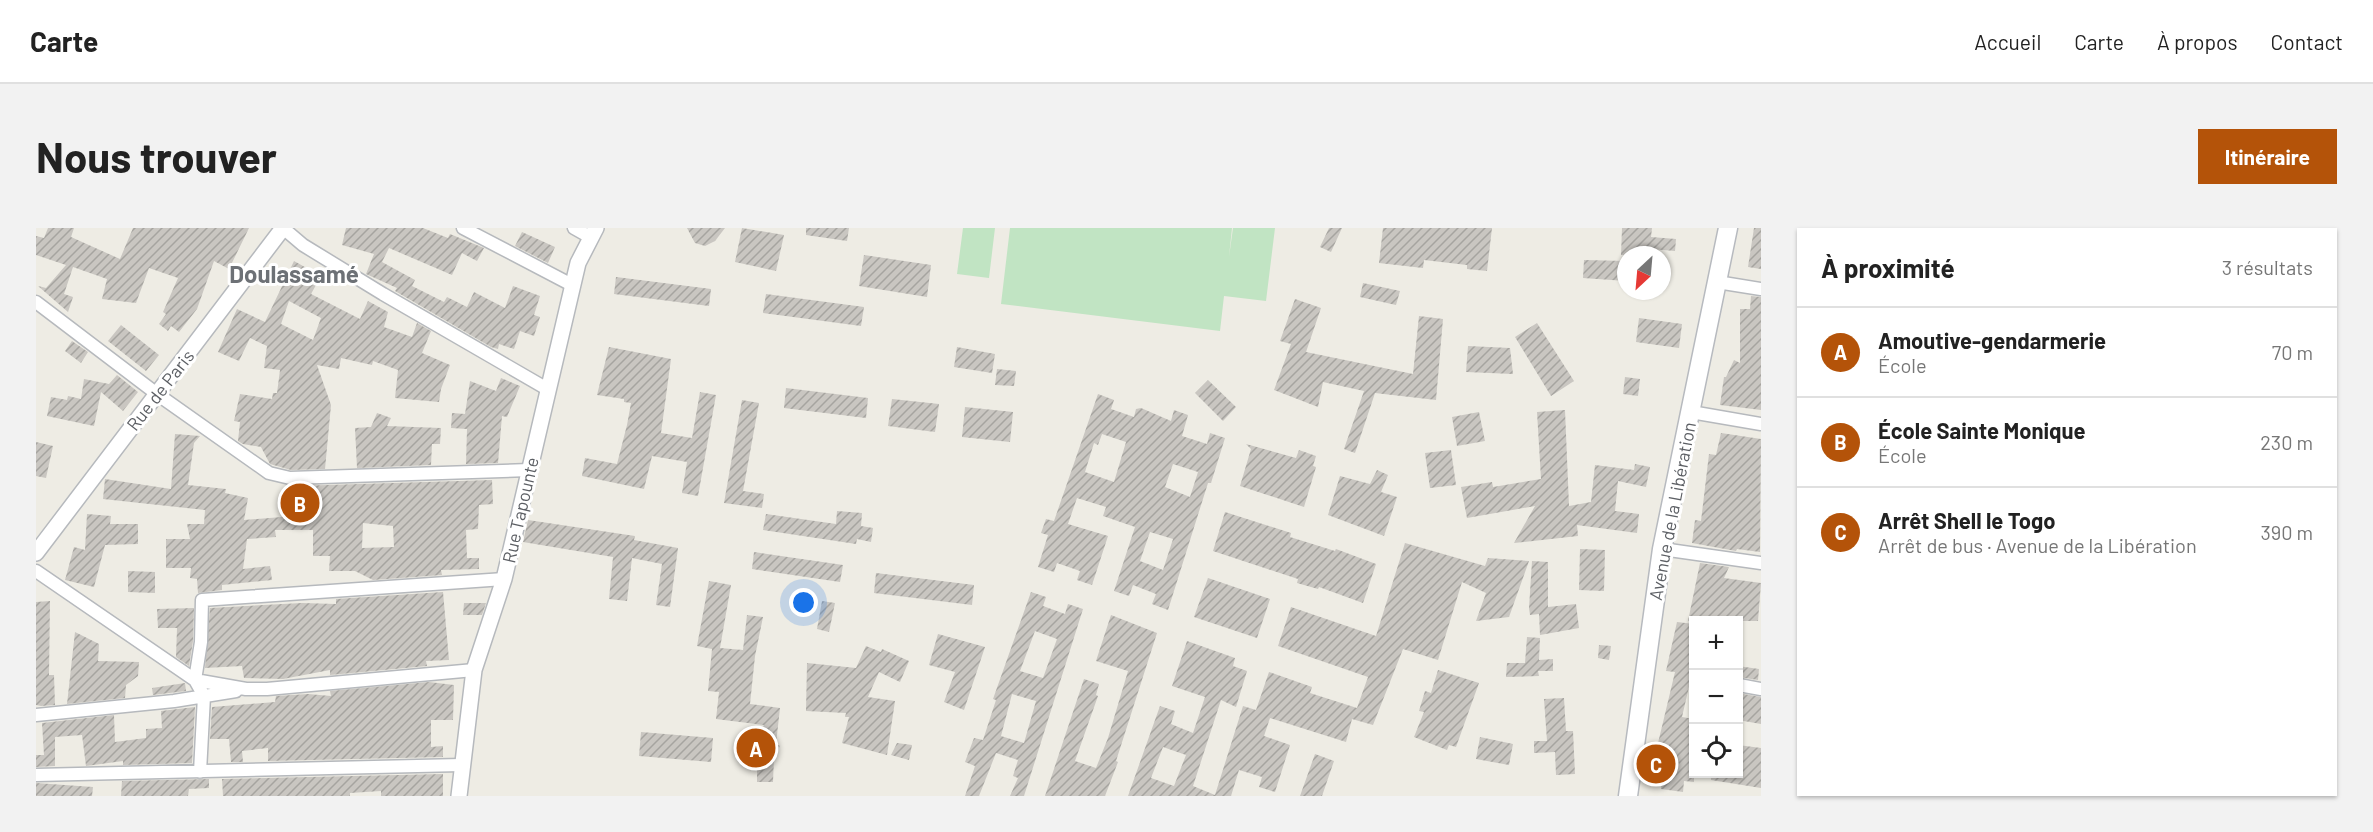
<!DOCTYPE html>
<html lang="fr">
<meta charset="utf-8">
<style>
:root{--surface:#fff;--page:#f2f2f2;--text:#222;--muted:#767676;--line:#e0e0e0;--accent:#b45309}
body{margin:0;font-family:Barlow,sans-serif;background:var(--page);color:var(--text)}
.controls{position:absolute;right:18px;bottom:18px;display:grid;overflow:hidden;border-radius:0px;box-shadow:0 2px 4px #0004}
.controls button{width:54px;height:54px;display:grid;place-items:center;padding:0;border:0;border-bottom:2px solid var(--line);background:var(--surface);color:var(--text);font:30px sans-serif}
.compass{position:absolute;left:1581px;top:18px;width:54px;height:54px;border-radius:50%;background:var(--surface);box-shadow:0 2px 4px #0004;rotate:206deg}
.you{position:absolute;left:768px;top:375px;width:21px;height:21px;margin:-15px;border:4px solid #fff;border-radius:50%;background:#1a73e8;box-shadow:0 0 0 9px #1a73e833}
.badge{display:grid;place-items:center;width:39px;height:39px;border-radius:50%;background:var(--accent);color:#fff;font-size:20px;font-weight:700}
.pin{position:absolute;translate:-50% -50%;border:3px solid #fff;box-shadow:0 2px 6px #0006}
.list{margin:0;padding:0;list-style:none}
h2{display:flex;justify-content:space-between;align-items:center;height:78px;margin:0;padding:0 24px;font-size:26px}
h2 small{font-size:20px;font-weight:400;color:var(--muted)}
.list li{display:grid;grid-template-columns:39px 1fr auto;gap:18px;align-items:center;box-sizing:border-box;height:90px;padding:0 24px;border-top:2px solid var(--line)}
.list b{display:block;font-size:22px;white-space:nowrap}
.list p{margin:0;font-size:20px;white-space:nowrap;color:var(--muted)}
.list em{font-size:20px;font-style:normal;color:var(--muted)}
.icon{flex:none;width:33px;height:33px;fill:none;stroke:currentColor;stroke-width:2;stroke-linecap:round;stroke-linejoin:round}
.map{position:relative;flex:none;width:1725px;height:568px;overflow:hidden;border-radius:0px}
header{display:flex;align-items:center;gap:36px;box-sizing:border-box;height:84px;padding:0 30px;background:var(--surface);border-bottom:2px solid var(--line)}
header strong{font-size:28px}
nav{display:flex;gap:33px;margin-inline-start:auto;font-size:21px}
.intro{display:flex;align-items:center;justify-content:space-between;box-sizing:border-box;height:144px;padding:0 36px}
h1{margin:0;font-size:42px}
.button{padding:15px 27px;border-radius:0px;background:var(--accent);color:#fff;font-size:21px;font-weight:700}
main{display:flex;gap:36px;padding:0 36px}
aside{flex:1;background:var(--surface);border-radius:0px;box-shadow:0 2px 4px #0004}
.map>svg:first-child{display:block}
.park{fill:#c1e4c3}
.building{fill:url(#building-hatch);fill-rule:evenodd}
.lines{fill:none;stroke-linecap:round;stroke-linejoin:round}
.minor-casing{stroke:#b6b9bd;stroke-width:15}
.tertiary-casing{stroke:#b6b9bd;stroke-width:18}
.secondary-casing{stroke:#b7babf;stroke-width:21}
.minor{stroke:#fff;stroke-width:12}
.tertiary{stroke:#fff;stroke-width:15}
.secondary{stroke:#fff;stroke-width:18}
.labels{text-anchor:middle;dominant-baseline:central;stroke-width:6;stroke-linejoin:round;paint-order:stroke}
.street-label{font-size:18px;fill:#5c5f64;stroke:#fff}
.district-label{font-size:24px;font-weight:bold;fill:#6d7176;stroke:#fff}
</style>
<header>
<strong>Carte</strong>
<nav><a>Accueil</a><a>Carte</a><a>À propos</a><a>Contact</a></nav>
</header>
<div class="intro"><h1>Nous trouver</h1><a class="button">Itinéraire</a></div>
<main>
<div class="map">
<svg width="1725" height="568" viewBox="0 0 1725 568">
<defs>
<pattern id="building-hatch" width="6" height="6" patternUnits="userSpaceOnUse" patternTransform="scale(1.5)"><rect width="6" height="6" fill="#c9c6c1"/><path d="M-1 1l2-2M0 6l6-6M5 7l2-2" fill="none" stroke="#a6a4a0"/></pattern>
</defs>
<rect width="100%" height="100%" fill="#eeece4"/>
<path class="park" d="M927,0H959L953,50L921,46Z
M974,0H1196L1193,29L1197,0H1239L1230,73L1188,68L1184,103L965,76Z"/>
<path class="building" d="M12,0H38L35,9L84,31L97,0H213L193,41L178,33L161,81L143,104L135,98L132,103L123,96L130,86L127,84L142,50L113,40L100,75L66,71L71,51L37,39L28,66L37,69L32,84L2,58L10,60L30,37L0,27V8L8,10Z
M310,0H387L412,10L414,6L448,20L441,33L426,25L416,47L353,20L346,34L379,52L376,58L408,74L411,69L431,79L438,64L469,80L477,58L504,68L498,87L504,89L498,108L484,103L478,121L463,116L462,121L455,119L359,63L361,60L330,46L338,26L306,17Z
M651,0H689L679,13L669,18L659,15Z
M706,0L748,7L740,43L699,34Z
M770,0H813L811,13L770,7Z
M1293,0H1306L1295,24L1284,19Z
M1347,0H1456L1451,43L1431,41V37L1388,32L1387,40L1343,35Z
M1586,0H1616L1615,9L1640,11L1639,23L1615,21V27H1585Z
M1718,0H1725V41L1712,39Z
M486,4L519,19L512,35L479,18Z
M828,27L895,37L891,69L823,58Z
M1548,32L1590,33V53L1547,50Z
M258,33L285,48L275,66L324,91L332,73L352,84L348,99L376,109L381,95L395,103L386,125L414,137L405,161L403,174L359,170L362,142L337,133L336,137L305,130L303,141L281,137L295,177L289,241L255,242L234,236L225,219L207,216L202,213L204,194L198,193L204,166L236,171L237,165H241L244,142L228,140L231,118L214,110L203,133L182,124L201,81L229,94ZM253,73L285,90L277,112L245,96Z
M580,49L675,61L673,78L578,66Z
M1327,55L1364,63L1360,77L1324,69Z
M730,66L828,79L825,98L727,85Z
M1715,68L1725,69V182L1684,177L1688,149H1690L1698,132L1704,135V81H1714Z
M1259,71L1285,80L1270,124L1377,146L1383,88L1407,91L1400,172L1339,165L1319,225L1308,221L1328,163L1287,154L1282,179L1238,162L1255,116L1244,113Z
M1603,90L1646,96L1643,120L1600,114Z
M1501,95L1538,153L1515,168L1479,109Z
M85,97L123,127L110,143L72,113Z
M36,113L52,124L45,135L29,123Z
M1432,118L1474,120L1477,146L1430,144Z
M573,119L635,131L625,205L656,210L664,164L680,167L662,268L646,265L651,234L616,228L608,261L546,248L549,230L581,236L591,197L595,175L588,174V171L561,167Z
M921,119L959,126L956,145L918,139Z
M961,141L980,143L978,158L959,157Z
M81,147L102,164L87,183L65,164L58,198L11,188L15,169L31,172L32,168L45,171L48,151L73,156Z
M1589,149L1604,151L1602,168L1587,166Z
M465,150L484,158L471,189L466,188L462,235L430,236L431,201L415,200L416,185L429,186L434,153L460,163Z
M1172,152L1200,179L1187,193L1159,165Z
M750,160L832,170L830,190L748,180Z
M1062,166L1078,172L1075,181L1098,189L1100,181L1105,180L1135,193L1138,182L1152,187L1146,208L1171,216L1174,205L1189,210L1175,255H1172L1132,382L1116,376L1120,366L1097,357L1093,368L1078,363L1099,299L1067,288L1070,279L1041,270L1032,296L1072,308L1056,357L1041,352L1044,343L1021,335L1018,344L1002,339L1012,307L1005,305L1010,291L1018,293ZM1066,206L1090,214L1078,254L1049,244L1058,215L1062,217ZM1137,236L1162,244L1154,269L1129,259ZM1114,304L1137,311L1127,342L1104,333Z
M856,171L903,176L899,204L852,198Z
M706,172L723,175L707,263L728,266L726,280L688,275Z
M929,179L977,184L974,214L926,209Z
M1529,182L1533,278L1555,274L1559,237L1598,242L1599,236L1614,239L1610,259L1582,253L1579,283L1603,286L1601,305L1541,297L1542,308L1478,315L1499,278L1431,290L1425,259L1456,254L1457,259L1505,251L1501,184Z
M1443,184L1449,213L1421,218L1416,189Z
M341,185L355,190L351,198L405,200L404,216H396L395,237L321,240L319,200L335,199Z
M1685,205L1725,211L1724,324L1701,321L1700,323L1656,315L1659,292L1665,293L1673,226L1680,227Z
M139,206L164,208L158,215L152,257L190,261L189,265L212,270L208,292L246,289L258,258L456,252L457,276L443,277L442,301L430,302L431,330H443V341L405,342L406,347L337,352L319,343H293L294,328H277V302H239L240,309L211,311L207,341L234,338L236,352L186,357V362L162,365L161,351L154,350L155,340H130V311H154L151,296H168L169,282L67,271L69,251L135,261ZM327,295L357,298L358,319L326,320Z
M0,214L17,218L10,250L0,248Z
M1210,216L1260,230L1263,222L1280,228L1277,238L1280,239L1268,279L1204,258L1215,221Z
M1415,222L1420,257L1394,260L1389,225Z
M1341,242L1352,247L1345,264L1361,269L1348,308L1292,287L1304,248L1334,256Z
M801,283L826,285L825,298L837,300L835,314L821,311L820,316L727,302L730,286L800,296Z
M1189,284L1255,305L1254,309L1299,323L1300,321L1340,336L1327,375L1283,359L1282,361L1261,355L1262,351L1177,323Z
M51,286L75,288L74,296H102V316L69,317L58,359L29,352L38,319L49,322Z
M492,292L599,308L598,312L642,320L634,379L620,377L626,336L596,330L591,373L573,371L577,329L487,314Z
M1369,315L1449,338L1452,330L1493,333L1473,389L1440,393L1450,365L1426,354L1402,432L1367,421L1337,497L1316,491L1310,514L1234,490L1228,508L1254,517L1239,564L1223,559L1226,549L1203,542L1195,568H1092L1124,478L1139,483L1135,496L1157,505L1169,469L1136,458L1151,413L1199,430L1197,438L1211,443L1200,479L1185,472L1157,558L1179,567L1207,478L1220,482L1233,444L1276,459L1274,465L1321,480L1332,449L1242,418L1255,379L1340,408ZM1127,519L1150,527L1138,558L1115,550Z
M1544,321L1569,322L1568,363L1543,362Z
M718,324L807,337L804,354L716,341Z
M1496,333L1512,334V379L1540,376L1543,400L1504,407L1503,386L1494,387L1493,380Z
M1664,335L1693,339L1688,350L1725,355L1722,393H1652Z
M92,343L119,344V365L92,364Z
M840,345L938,357L936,377L838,365Z
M1172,350L1234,371L1221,410L1158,389Z
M673,353L695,357L684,420L707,422L711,387L727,389L719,428L714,476L744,480L740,516L735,513L744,518L738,530L737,554H721V535L732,512L723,508L728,497L680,491L683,464L672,463L676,421L661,418Z
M407,364L413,432L390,433L391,438L294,447V442L247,451L208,450L206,438L169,440L174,380L266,375L300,376V371Z
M995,364L1010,369L1007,378L1029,386L1032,376L1047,381L988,568H974L982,550L977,548L982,532L960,525L943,568H929L939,538L929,534L938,510L947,512L960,472L957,471ZM999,403L1021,411L1007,450L984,443ZM976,466L1000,473L988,515L965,508Z
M14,373L13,447H18L19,477L5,478L0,477V374Z
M786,373L799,375L793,404L781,401Z
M428,375H450L446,387H427Z
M158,380L157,413L153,438L140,429L141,400H122L121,381Z
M1075,387L1121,405L1080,533L1082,534L1069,568H1009L1048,451L1063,456L1060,467L1062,468L1039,533L1060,540L1072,510L1092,443L1060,433Z
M1641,394L1658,396V437L1646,489L1658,491V554L1648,553L1647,564L1625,561L1626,551L1622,549L1628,537L1617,536L1639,444L1630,443Z
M39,404L63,416L62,433L103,434L102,448L90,457L89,470L31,476Z
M902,406L949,419L928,482L908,474L919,444L893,437Z
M1491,409L1504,410L1503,432L1517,431V443H1502L1503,448L1470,449L1471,435H1489Z
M1563,417L1575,418L1573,432L1562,430Z
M830,418L845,424L846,421L873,433L864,454L843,444L832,469L859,473L851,527L806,515L813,489H809L810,485L770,483L771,435L820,440Z
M1702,438L1723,441L1722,452L1702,449Z
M1402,442L1443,455L1420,519L1413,517L1411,522L1378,509L1388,484L1383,483L1389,463L1395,465Z
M393,454L418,457L417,492H395V519L407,518V529L232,533V520L206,523L207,534H195L193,511H174L176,479L239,474L240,468L272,466L295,468L294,463Z
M149,455L150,463L117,467L116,460Z
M1702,465L1725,469V496L1702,492Z
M1528,470L1530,503H1537L1539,546L1520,547L1519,524L1498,525V513H1511L1508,471Z
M159,479L156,535L87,537V533L50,538L46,507L19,509V538L0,539V527H8L6,495L78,487L79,514L110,510V501L126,500L125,483Z
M605,504L677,510L675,534L603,528Z
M1444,509L1477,516L1473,537L1440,531Z
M861,515L876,517L873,532L855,527Z
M1702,517L1725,520V560L1675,552V546H1702Z
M1279,526L1298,533L1286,568H1264Z
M407,546V568H345V563L314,565V568H187L186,551Z
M173,551V560L153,561L152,568H85L86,553Z
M0,555L57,559L56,568H0Z"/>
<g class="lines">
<defs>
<path id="minor" d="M247,0L267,17L347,66L513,162
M427,0L536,57
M538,0L554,9
M1681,54L1725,61
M0,74L121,166L233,245L254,250L493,242
M1655,184L1725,196
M1626,321L1725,335
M0,343L159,452L210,461H231L438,442
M1703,457L1725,461
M0,487L138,473L200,463
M164,544L168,468L159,452L165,414L166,372L468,351
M0,547L425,537"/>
<path id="tertiary" d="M0,325L247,0
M423,568L438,442L468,351L542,35L560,0"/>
<path id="secondary" d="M1592,568L1626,321L1692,0"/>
</defs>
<use href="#minor" class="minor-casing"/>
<use href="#tertiary" class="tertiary-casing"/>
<use href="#secondary" class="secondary-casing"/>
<use href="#minor" class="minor"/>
<use href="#tertiary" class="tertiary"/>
<use href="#secondary" class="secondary"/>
</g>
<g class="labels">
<g class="street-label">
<text transform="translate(124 162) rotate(-52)">Rue de Paris</text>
<text transform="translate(484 282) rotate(-77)">Rue Tapounte</text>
<text transform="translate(1636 283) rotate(-79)">Avenue de la Libération</text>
</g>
<g class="district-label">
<text x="258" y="45">Doulassamé</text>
</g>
</g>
</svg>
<div class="controls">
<button>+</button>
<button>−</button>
<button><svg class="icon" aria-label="locate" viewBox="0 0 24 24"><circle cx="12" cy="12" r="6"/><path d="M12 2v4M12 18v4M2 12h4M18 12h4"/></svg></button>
</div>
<svg class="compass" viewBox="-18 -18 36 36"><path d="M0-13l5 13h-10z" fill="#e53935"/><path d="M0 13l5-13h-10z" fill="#767676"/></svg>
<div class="you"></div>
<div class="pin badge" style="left:720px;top:520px">A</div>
<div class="pin badge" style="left:264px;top:275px">B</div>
<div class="pin badge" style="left:1620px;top:536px">C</div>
</div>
<aside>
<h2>À proximité<small>3 résultats</small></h2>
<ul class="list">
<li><span class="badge">A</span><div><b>Amoutive-gendarmerie</b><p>École</p></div><em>70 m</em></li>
<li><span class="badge">B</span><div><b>École Sainte Monique</b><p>École</p></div><em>230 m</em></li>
<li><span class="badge">C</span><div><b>Arrêt Shell le Togo</b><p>Arrêt de bus · Avenue de la Libération</p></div><em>390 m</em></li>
</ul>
</aside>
</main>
